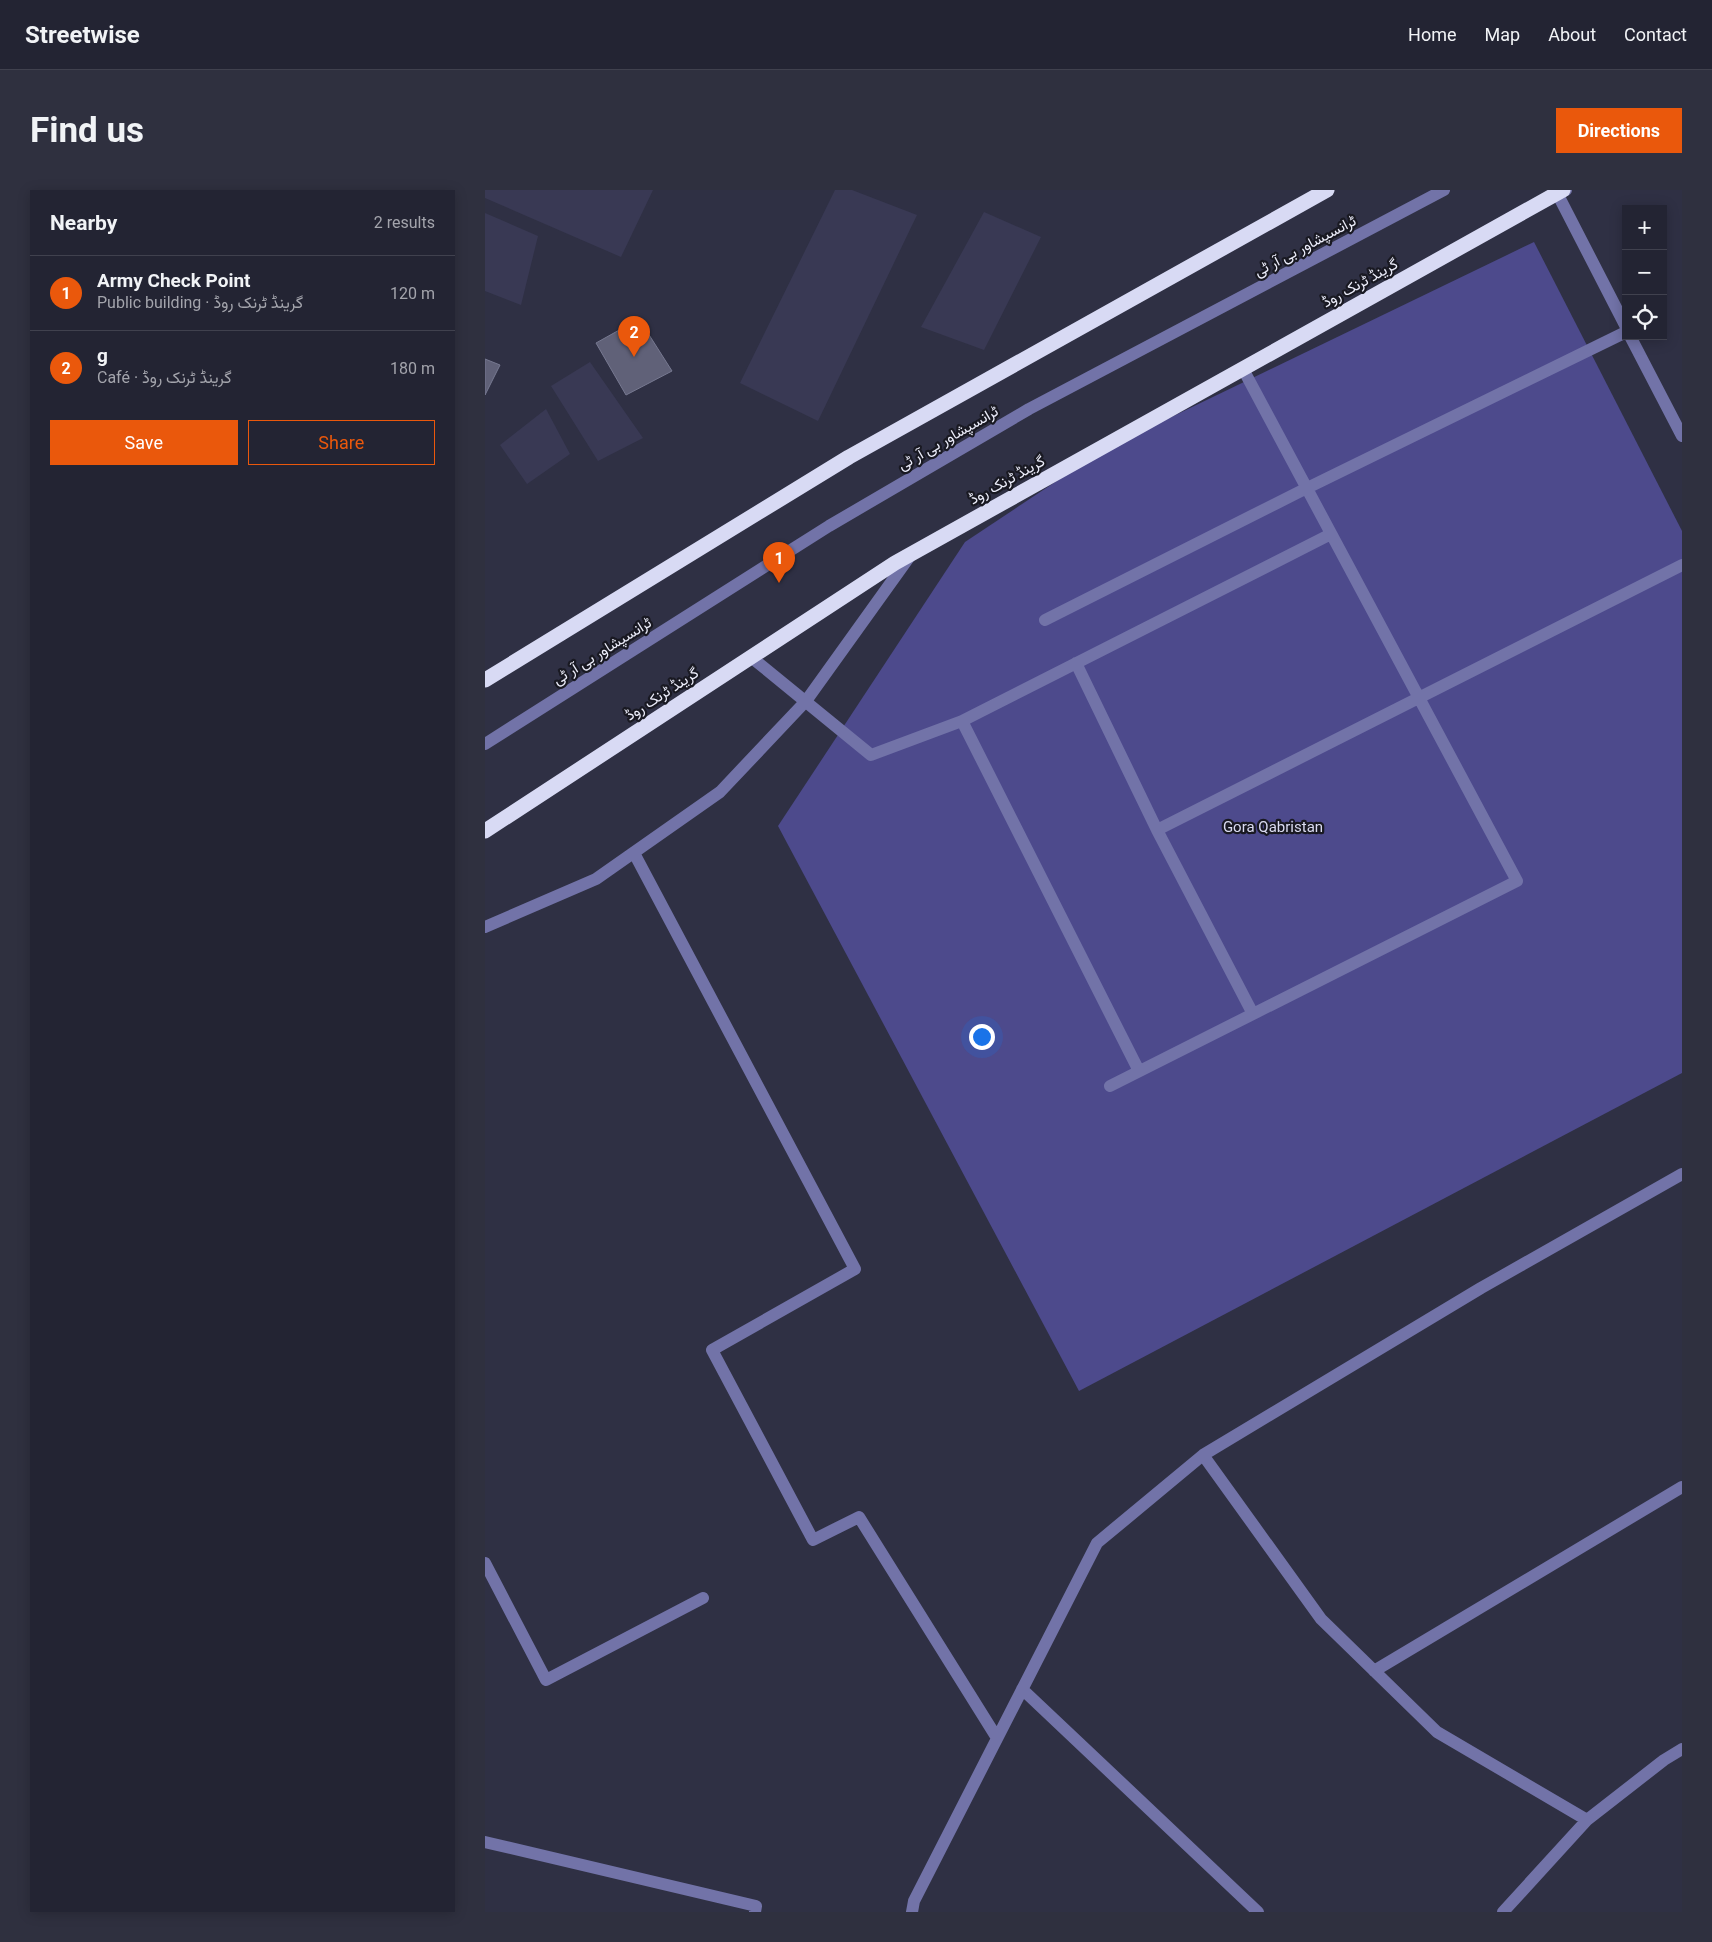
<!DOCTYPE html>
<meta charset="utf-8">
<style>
:root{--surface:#232433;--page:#2f303f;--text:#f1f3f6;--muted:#a3a4ac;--line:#40414e;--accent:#ea580c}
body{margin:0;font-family:Roboto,Vazirmatn,sans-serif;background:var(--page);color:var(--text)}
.controls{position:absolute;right:15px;top:15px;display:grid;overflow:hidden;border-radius:0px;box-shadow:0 2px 12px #0003}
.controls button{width:45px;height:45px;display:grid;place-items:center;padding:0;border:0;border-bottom:1px solid var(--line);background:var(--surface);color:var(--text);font:25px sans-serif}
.you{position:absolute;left:496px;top:846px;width:18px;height:18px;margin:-12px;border:4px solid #fff;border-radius:50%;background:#1a73e8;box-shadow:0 0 0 8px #1a73e833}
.badge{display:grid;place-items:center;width:32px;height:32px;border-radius:50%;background:var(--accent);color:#fff;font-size:16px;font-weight:700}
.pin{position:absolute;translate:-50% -41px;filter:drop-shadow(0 1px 2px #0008)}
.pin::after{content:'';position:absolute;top:26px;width:18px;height:15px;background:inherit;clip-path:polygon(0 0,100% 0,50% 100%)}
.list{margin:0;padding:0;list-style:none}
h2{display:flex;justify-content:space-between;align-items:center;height:65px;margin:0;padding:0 20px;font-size:21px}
h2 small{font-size:16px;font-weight:400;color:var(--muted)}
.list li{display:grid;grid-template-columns:32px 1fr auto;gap:15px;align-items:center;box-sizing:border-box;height:75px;padding:0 20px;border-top:1px solid var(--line)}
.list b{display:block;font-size:19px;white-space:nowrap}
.list p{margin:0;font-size:16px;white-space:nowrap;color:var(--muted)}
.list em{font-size:16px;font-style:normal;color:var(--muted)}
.actions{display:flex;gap:10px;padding:15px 20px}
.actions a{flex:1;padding:11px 0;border:1px solid var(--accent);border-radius:0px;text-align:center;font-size:18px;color:var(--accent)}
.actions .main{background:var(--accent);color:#fff}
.icon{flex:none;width:28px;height:28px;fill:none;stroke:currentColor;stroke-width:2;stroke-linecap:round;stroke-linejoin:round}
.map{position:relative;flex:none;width:1197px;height:1722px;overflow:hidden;border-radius:0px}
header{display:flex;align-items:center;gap:30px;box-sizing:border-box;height:70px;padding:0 25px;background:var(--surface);border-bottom:1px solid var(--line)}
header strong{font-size:24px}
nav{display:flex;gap:28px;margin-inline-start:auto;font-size:18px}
.intro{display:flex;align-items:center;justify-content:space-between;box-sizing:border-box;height:120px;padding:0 30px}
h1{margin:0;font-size:35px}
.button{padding:12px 22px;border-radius:0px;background:var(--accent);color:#fff;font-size:18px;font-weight:700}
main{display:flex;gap:30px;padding:0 30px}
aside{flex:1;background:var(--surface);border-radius:0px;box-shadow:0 2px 12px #0003}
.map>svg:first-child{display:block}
.built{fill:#393954}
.green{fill:#4d4a8c}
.building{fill:#606178;stroke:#777991}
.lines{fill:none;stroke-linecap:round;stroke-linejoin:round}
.minor{stroke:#7273a8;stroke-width:12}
.highway{stroke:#d8daf4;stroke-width:15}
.labels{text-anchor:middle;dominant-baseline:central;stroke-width:4.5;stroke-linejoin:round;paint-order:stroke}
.street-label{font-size:15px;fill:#edeefb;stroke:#191922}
.park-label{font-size:15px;fill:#dadbf1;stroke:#191922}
</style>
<header>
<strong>Streetwise</strong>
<nav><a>Home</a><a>Map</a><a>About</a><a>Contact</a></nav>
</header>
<div class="intro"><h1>Find us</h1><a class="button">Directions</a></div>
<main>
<aside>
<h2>Nearby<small>2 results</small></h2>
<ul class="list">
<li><span class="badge">1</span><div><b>Army Check Point</b><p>Public building · گرینڈ ٹرنک روڈ</p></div><em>120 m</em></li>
<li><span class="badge">2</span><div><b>g</b><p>Café · گرینڈ ٹرنک روڈ</p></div><em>180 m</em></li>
</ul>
<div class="actions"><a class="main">Save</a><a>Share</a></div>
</aside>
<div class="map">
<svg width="1197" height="1722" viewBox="0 0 1197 1722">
<rect width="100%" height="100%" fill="#2f3044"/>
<path class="built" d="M0,0H168L136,67L0,8Z
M350,0H367L432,25L333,231L255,193Z
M499,22L556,47L499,160L436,137Z
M0,23L53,46L36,115L0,101Z
M105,172L158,248L113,271L66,196Z
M61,219L85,264L42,294L15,255Z"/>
<path class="green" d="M1049,52L1197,341V883L594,1201L293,636L480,352L620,259Z"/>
<path class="building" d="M154,129L187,181L141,205L111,153Z
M0,169L15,175L0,205Z"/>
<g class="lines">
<path class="minor" d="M1081,0L1072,3L1141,137
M1145,146L1197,246
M560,430L814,302L1141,142
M266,467L386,565L477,531L846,344
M591,473L672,640L768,824
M477,531L654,881
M0,554L344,336L544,219L959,0
M672,640L1197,375
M149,663L370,1079L227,1160L328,1350L374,1327L512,1548
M0,737L111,689L235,602L321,511L425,366
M625,896L1032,691L758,179
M718,1265L836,1429L952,1542L1102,1630L1179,1570L1197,1559
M0,1373L61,1490L218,1408
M889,1481L1197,1297
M537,1499L773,1722
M0,1652L271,1716L270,1722
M427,1722L429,1711L612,1353L718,1265L996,1098L1197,984
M1018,1722L1102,1630"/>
<path class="highway" d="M0,490L364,267L842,0
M0,641L410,373L1078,0"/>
</g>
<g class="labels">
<g class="street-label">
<text transform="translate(820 56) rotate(-28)">ٹرانسپشاور بی آر ٹی</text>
<text transform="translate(875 93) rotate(-29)">گرینڈ ٹرنک روڈ</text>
<text transform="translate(463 248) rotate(-30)">ٹرانسپشاور بی آر ٹی</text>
<text transform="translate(522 290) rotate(-29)">گرینڈ ٹرنک روڈ</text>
<text transform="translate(117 461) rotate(-32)">ٹرانسپشاور بی آر ٹی</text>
<text transform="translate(177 504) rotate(-33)">گرینڈ ٹرنک روڈ</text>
</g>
<g class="park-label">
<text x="788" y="637">Gora Qabristan</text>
</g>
</g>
</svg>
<div class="controls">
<button>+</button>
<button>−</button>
<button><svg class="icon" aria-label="locate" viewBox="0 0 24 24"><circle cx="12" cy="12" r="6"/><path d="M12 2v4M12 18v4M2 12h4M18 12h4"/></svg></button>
</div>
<div class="you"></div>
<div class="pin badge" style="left:294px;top:393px">1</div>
<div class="pin badge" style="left:149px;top:167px">2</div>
</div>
</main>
